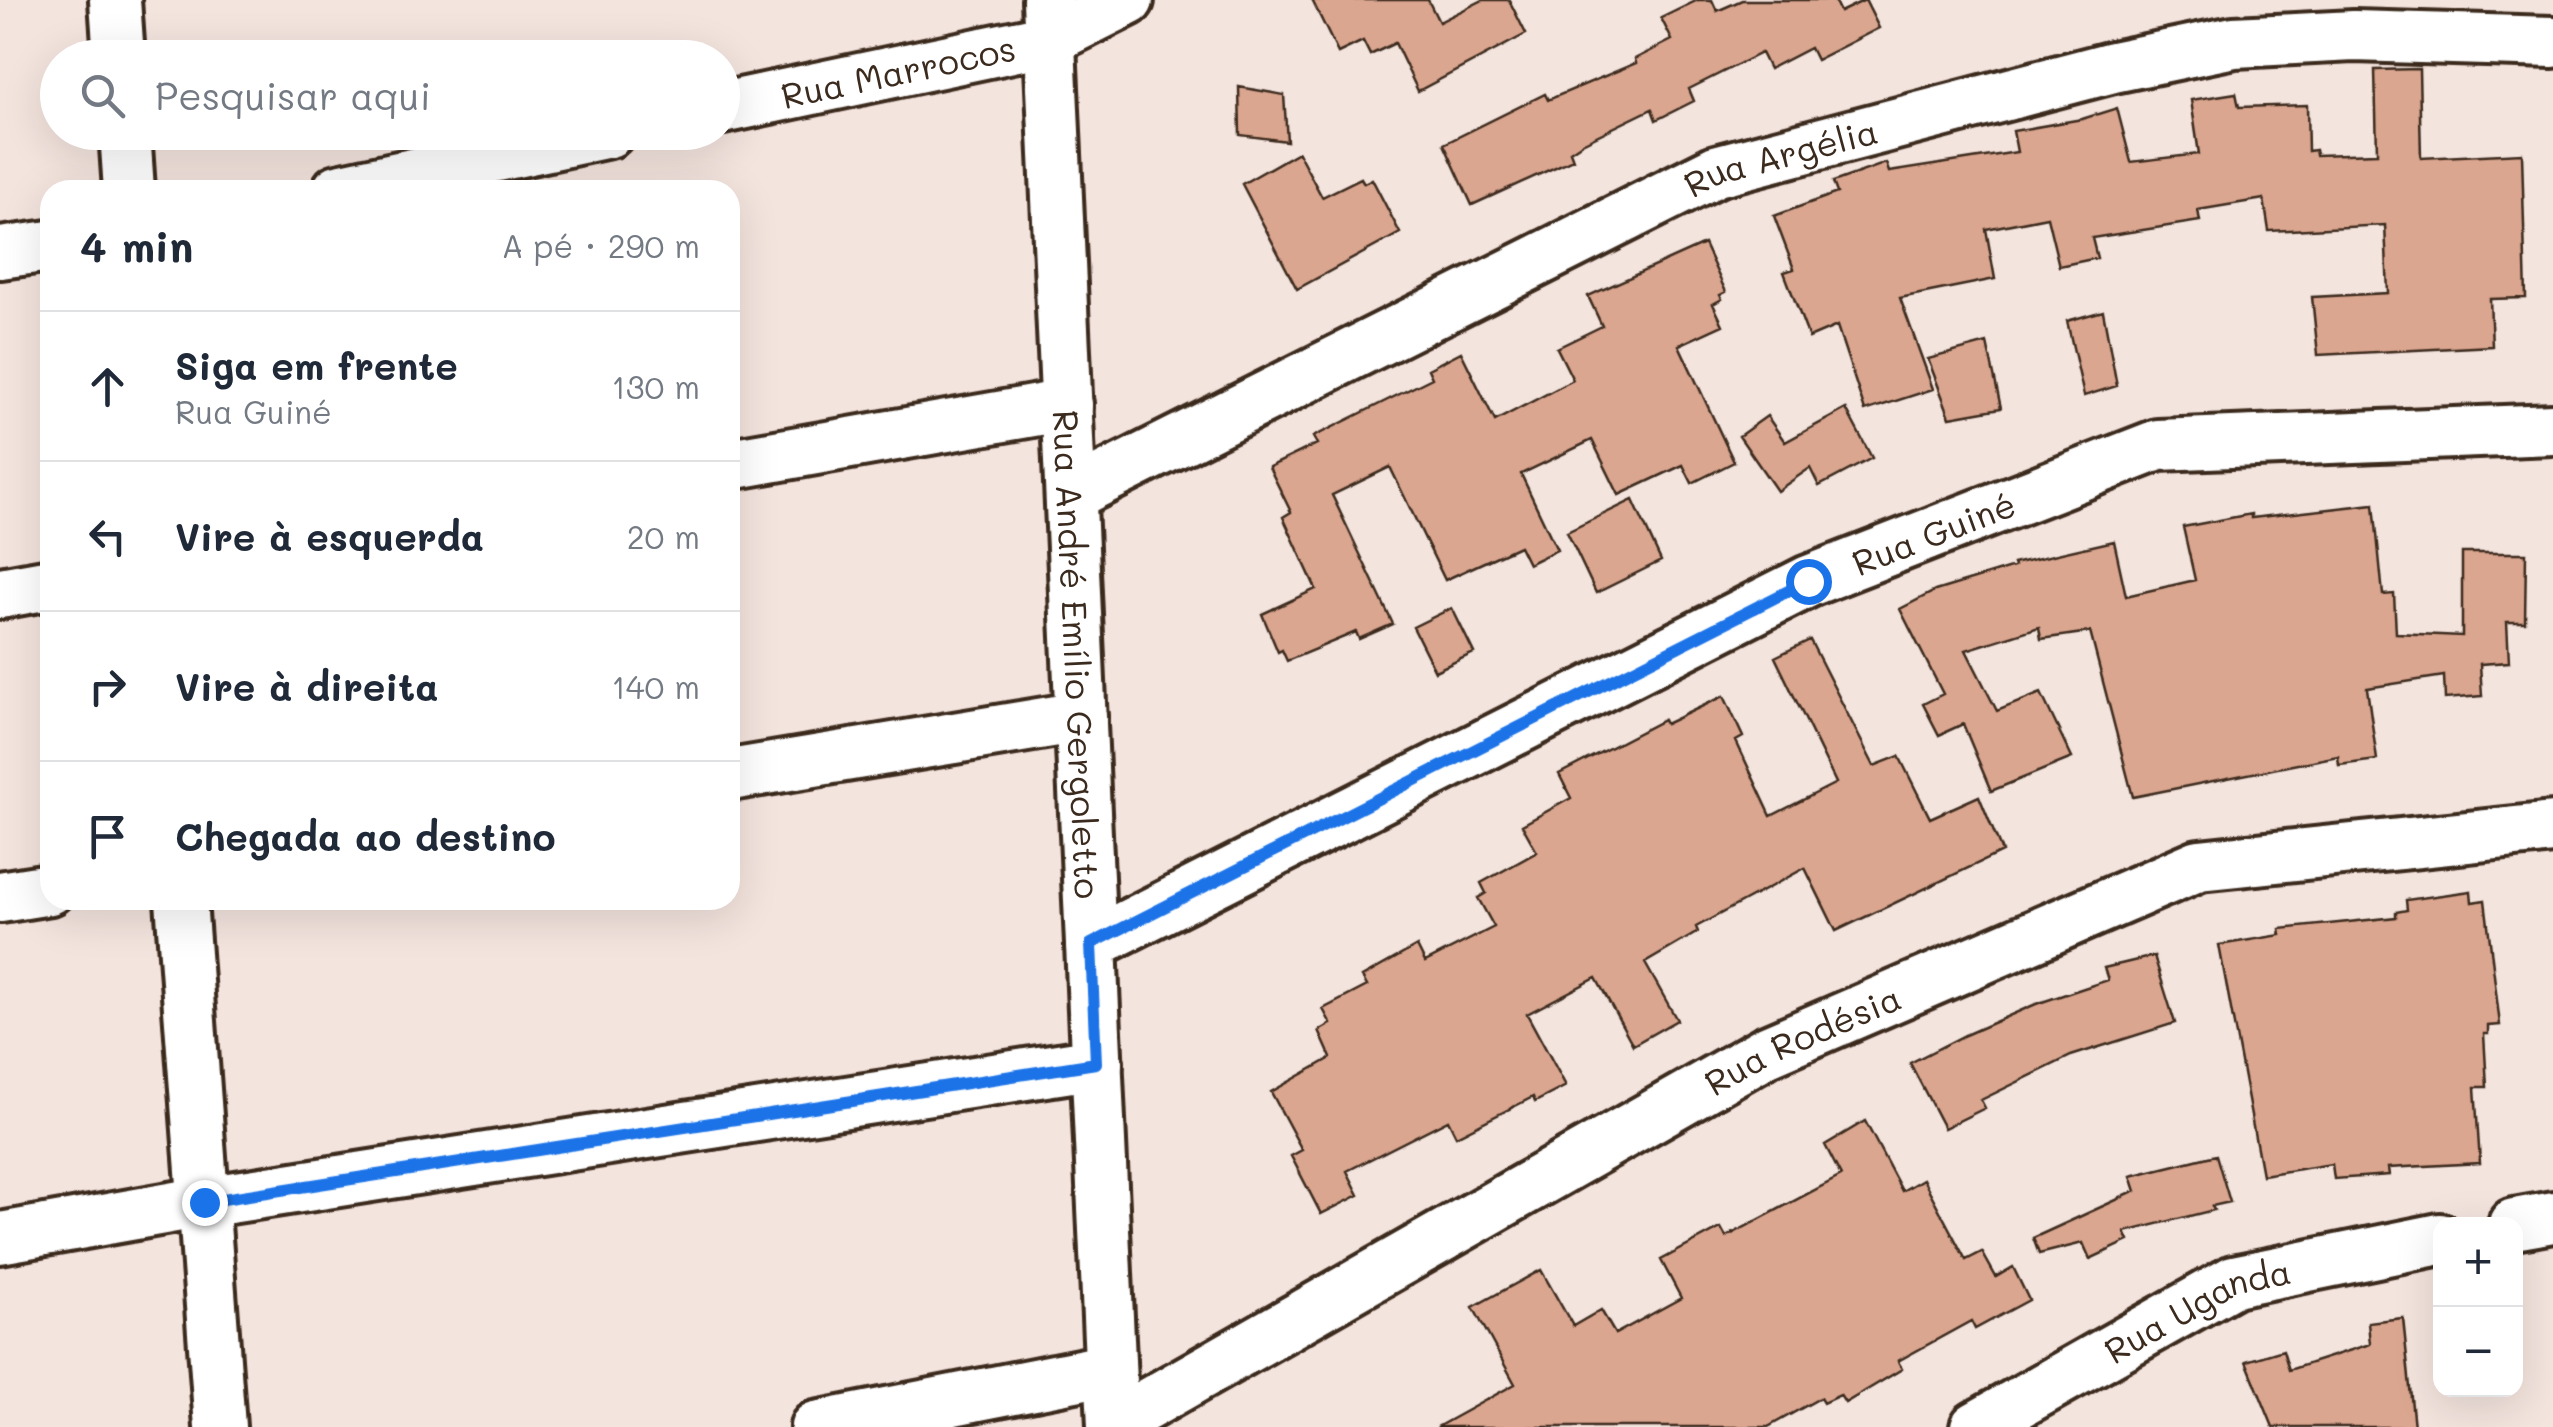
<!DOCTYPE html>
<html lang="pt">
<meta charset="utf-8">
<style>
:root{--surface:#fff;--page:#f6f6f7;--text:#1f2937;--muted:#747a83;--line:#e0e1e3}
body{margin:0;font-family:Mali,sans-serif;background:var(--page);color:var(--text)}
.controls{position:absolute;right:30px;bottom:30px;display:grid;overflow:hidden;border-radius:20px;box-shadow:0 10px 40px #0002}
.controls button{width:90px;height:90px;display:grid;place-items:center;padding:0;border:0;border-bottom:2px solid var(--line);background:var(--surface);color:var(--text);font:50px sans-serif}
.stop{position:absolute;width:30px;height:30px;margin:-22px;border:8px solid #1a73e8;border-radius:50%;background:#fff}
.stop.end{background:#1a73e8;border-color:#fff;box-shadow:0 2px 10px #0008}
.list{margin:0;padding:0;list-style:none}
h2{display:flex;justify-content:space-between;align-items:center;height:130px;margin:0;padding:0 40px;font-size:42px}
h2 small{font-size:32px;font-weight:400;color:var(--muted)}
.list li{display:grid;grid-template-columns:65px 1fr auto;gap:30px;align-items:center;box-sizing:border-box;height:150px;padding:0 40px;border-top:2px solid var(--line)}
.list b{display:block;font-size:38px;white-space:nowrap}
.list p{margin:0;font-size:32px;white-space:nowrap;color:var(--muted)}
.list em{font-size:32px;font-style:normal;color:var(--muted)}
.icon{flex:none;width:55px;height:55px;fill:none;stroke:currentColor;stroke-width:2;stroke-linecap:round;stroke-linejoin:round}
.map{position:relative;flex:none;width:2553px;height:1427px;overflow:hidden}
.search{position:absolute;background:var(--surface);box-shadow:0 10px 40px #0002;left:40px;top:40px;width:700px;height:110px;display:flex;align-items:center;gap:25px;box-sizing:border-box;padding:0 35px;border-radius:55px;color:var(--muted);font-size:38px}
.panel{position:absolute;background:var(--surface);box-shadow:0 10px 40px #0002;left:40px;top:180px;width:700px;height:730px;border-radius:30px}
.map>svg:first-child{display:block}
.building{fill:#dba690;stroke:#3b2a1e;stroke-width:2.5}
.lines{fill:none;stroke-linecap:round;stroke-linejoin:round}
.minor-casing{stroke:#3b2a1e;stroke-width:58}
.minor{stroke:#fff;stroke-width:50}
.route{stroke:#1a73e8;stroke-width:12}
.labels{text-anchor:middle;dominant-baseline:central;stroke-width:9;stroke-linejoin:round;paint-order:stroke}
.street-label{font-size:35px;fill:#3b2a1e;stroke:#fff}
</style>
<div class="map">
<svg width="2553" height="1427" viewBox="0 0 2553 1427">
<rect width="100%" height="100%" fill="#f4e4de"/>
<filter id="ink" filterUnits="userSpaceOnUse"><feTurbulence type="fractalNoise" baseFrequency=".01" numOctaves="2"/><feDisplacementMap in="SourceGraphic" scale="20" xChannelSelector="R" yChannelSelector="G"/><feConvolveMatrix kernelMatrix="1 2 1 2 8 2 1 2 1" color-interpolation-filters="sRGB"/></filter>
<g filter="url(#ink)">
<path class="building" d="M1312,0H1428L1439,22L1483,0H1509L1526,34L1418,91L1395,43L1370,55L1363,41L1338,53Z
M1698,0H1712L1717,11L1742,0H1834L1840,12L1865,0L1879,28L1816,60L1810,48L1769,69L1761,53L1689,89L1694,101L1656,120L1652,109L1582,143L1570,151L1573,159L1472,205L1444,144L1545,94L1548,100L1636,63L1635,59L1672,40L1661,18Z
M2419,69L2421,158L2522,153L2526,298L2490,299L2492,346L2318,355L2312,297L2388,293L2385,225L2269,231L2264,199L2198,210L2200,221L2092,238L2097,258L2059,266L2047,217L1986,229L1995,279L1900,298L1933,389L1865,411L1837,326L1809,338L1784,272L1794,269L1774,216L1837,193L1833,182L1886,163L1889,172L2017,152L2013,131L2082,119L2117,108L2131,162L2199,154L2191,100L2236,93L2239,107L2307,105L2308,151L2315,150L2316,155L2377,153L2375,70Z
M1239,87L1284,95L1287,141L1240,135Z
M1298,152L1322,197L1361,178L1364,183L1372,179L1400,233L1297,289L1242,184Z
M1704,244L1726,292L1720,295L1722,299L1713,304L1723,325L1679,345L1734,462L1692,483L1683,465L1619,495L1592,440L1521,474L1557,550L1528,564L1519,546L1445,580L1390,467L1332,495L1393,624L1359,639L1356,632L1287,661L1282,650L1278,652L1262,614L1316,589L1283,517L1291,512L1269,467L1317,444L1313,437L1432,378L1428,369L1461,352L1495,421L1573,380L1557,348L1602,326L1588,296Z
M2103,311L2117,386L2084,396L2067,321Z
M1987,343L2001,408L1950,417L1928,359Z
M1846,409L1872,458L1819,486L1810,468L1777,491L1739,436L1767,416L1785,442Z
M1633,500L1661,561L1596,593L1567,532Z
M2374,504L2383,595L2394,594L2396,633L2462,636V553H2526L2525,622H2507L2509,662L2480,664L2482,696L2445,699L2444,676L2367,688L2377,760L2339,765L2338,756L2133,797L2090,632L2041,639L2039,627L1966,650L1997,711L2041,693L2072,758L1991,791L1963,724L1939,735L1923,704L1943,694L1900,609L1935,591L2014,567L2013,564L2114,541L2126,596L2195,580L2183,527L2251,514V518Z
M1452,608L1474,653L1435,671L1413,627Z
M1810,640L1874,766L1899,756L1930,818L1979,796L2002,852L1836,931L1805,868L1696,927L1698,932L1645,963L1677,1020L1633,1045L1596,978L1527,1014L1566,1086L1535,1102L1533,1097L1456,1136L1448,1120L1347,1171L1359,1195L1321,1214L1291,1156L1302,1150L1271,1092L1331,1058L1319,1031L1331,1024L1323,1009L1367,986L1362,977L1417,946L1425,962L1494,927L1478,898L1486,893L1481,883L1537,852L1522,825L1571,798L1559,774L1663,720L1665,724L1724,696L1743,737L1736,741L1771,816L1836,783L1775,657Z
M2471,891L2472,902L2485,900L2500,1025L2488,1026V1034H2484L2487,1087H2475L2480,1163L2388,1168L2389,1175L2334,1179L2332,1164L2262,1175L2219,945L2281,935L2280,929L2396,917V912L2407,910L2406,900Z
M2154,956L2175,1023L2071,1056L1981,1100L1985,1108L1944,1128L1910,1063L1965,1035L2036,1004L2108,980L2104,968Z
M1865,1121L1902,1191L1923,1179L1966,1260L1982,1252L1996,1277L2013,1267L2029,1300L1975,1329L1971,1321L1898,1361L1902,1369L1845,1403L1840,1395L1823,1403L1820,1398L1768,1427H1437L1515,1384L1473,1307L1541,1270L1573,1326L1601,1310L1615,1334L1681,1298L1661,1260L1721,1228L1726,1237L1841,1176L1825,1145Z
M2216,1155L2230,1202L2212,1206L2214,1210L2125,1232L2129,1241L2090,1259L2083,1243L2039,1254L2033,1238L2136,1191L2131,1176Z
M2403,1318L2414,1427H2273L2246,1361L2283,1350L2289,1370L2370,1344L2368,1322Z"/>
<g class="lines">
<defs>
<g id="minor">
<path d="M115,0L119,58"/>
<path id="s1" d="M1048,0L1113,1427"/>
<path id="s2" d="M722,108L1050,39L1128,0"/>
<path d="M125,132L129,190"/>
<path d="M338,190L609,132"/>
<path d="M0,253L50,246"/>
<path d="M730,464L1067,405"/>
<path id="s3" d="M1071,495L1716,171L2113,67L2234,42L2354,36L2553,42"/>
<path d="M0,593L50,584"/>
<path d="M730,775L1081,717"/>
<path d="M0,897L50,889"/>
<path d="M181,900L220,1427"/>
<path id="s4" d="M1091,944L1809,581L2158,445L2553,429"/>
<path d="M2514,1224L2553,1217"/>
<path d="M0,1238L204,1202L1097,1063"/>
<path id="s5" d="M1113,1424L1767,1051L2199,865L2553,828"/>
<path d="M816,1427L1110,1369"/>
<path id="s6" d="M1976,1427L2234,1281L2440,1239"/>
</g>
</defs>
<use href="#minor" class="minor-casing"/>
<use href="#minor" class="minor"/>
</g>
</g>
<g class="lines" filter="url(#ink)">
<path class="route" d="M204,1202L1096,1063L1091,944L1808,581"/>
</g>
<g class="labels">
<g class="street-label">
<text stroke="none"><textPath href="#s2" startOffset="180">Rua Marrocos</textPath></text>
<text stroke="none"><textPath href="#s3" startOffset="788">Rua Argélia</textPath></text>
<text stroke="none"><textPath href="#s4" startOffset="938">Rua Guiné</textPath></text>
<text stroke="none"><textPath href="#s1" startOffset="655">Rua André Emílio Gergoletto</textPath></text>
<text stroke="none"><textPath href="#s5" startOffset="790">Rua Rodésia</textPath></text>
<text stroke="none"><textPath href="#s6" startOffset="252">Rua Uganda</textPath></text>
</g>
</g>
</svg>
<div class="controls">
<button>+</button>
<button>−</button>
</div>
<div class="stop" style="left:1808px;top:581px"></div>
<div class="stop end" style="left:204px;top:1202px"></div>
<div class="search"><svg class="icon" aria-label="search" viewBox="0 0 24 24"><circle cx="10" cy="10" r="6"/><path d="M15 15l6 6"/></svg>Pesquisar aqui</div>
<section class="panel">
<h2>4 min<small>A pé · 290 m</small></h2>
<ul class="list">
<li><svg class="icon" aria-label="ahead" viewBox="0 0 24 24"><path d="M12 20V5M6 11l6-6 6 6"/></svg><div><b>Siga em frente</b><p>Rua Guiné</p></div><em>130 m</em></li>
<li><svg class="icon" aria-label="left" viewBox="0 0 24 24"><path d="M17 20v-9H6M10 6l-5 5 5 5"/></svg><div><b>Vire à esquerda</b></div><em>20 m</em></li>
<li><svg class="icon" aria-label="right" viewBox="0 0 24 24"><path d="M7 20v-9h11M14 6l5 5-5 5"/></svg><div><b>Vire à direita</b></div><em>140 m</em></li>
<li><svg class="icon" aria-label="arrive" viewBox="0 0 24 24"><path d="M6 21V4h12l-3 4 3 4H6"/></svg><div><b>Chegada ao destino</b></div></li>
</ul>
</section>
</div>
